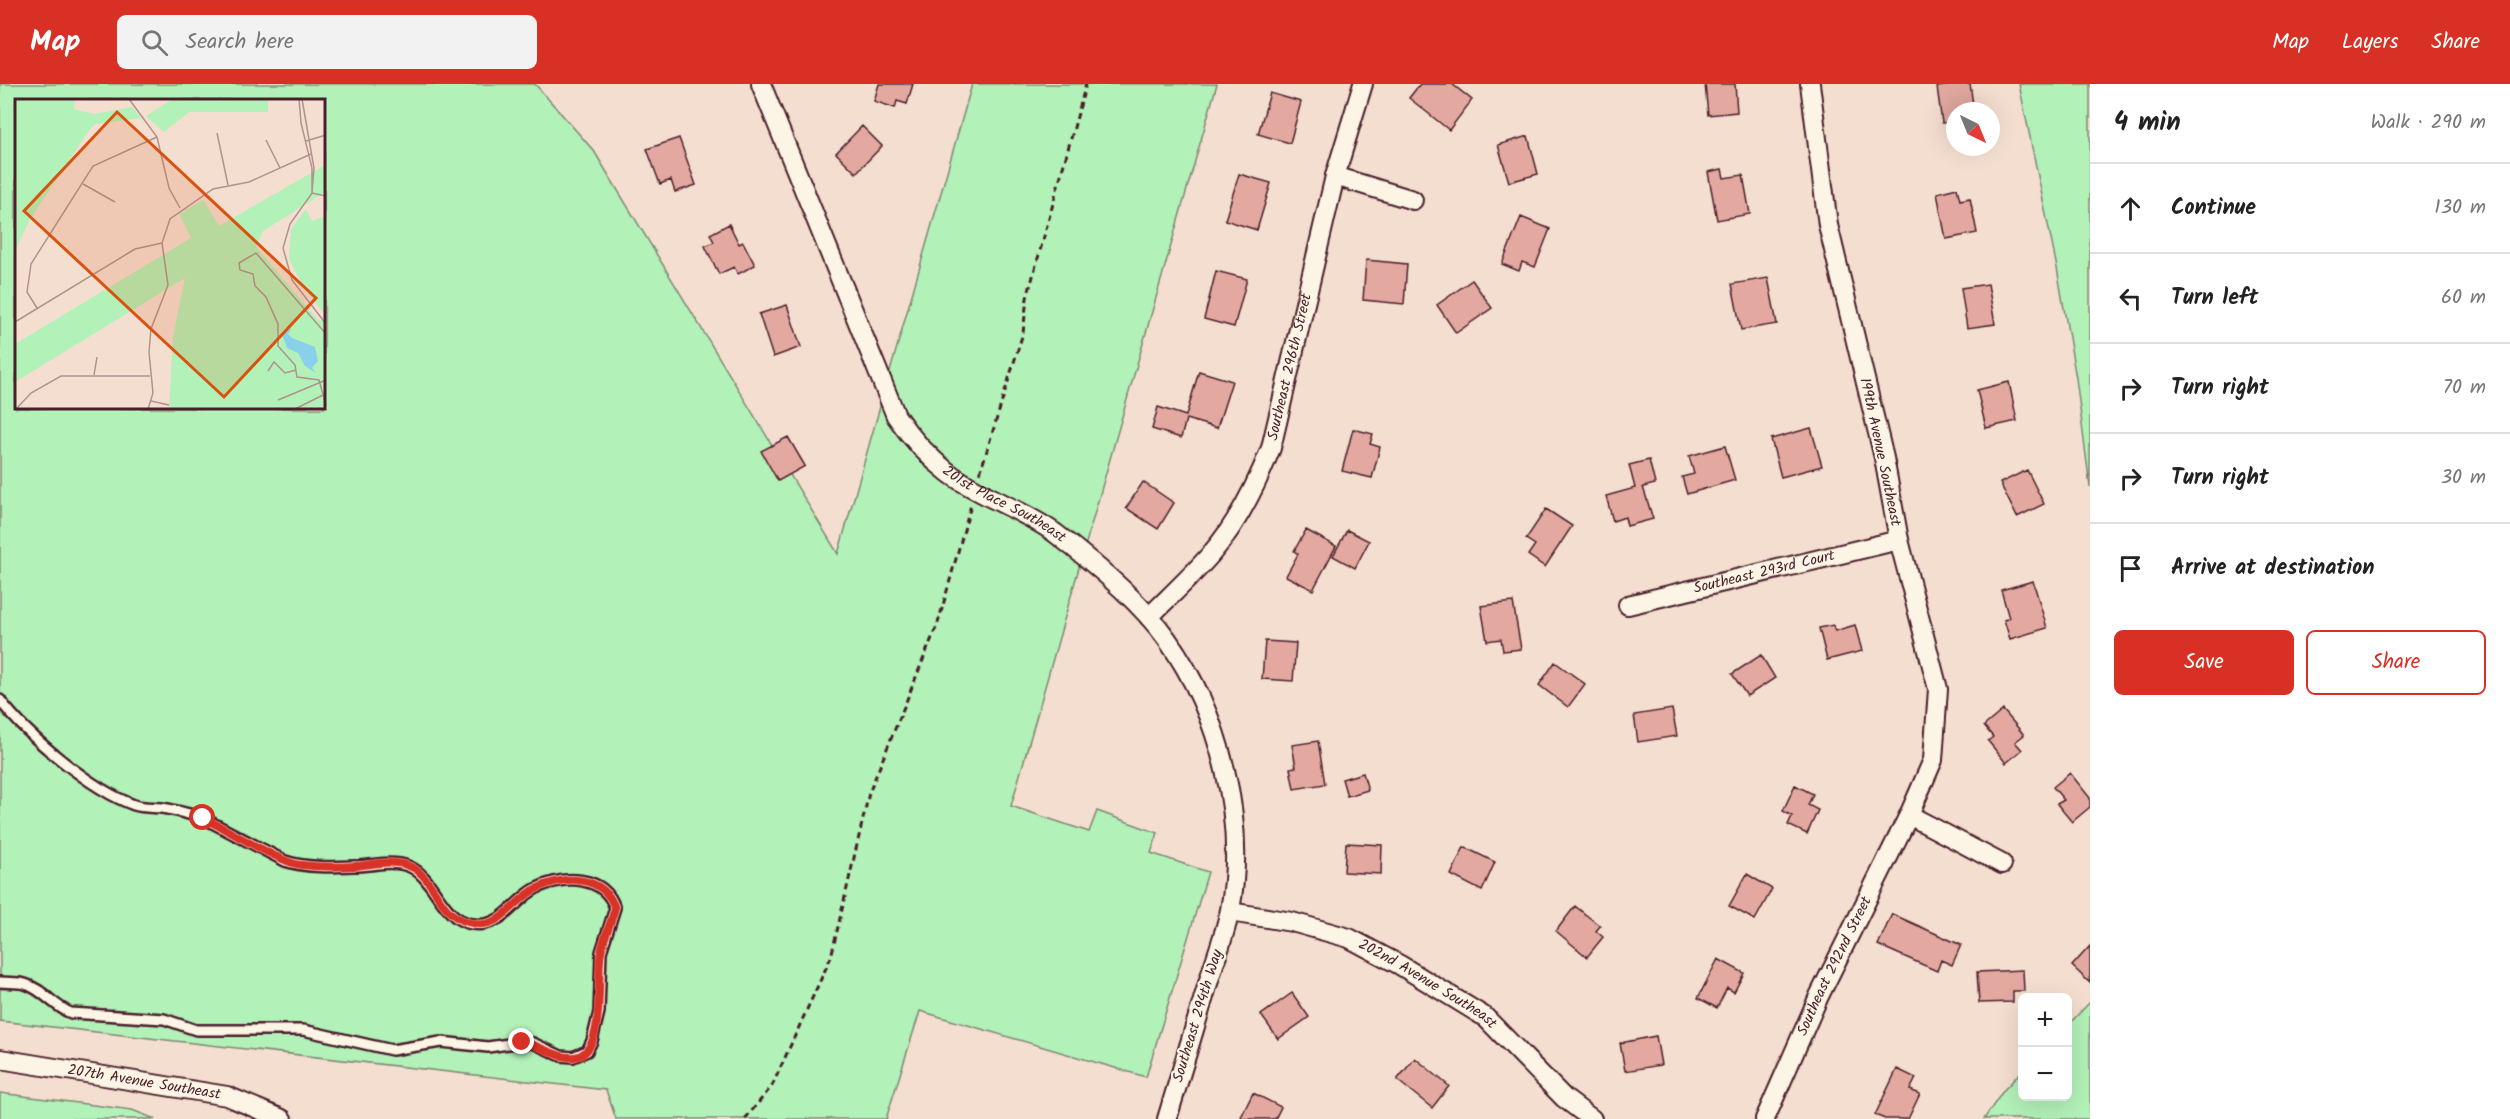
<!DOCTYPE html>
<meta charset="utf-8">
<style>
:root{--surface:#fff;--page:#f2f2f2;--text:#222;--muted:#767676;--line:#e0e0e0;--accent:#d93025}
body{margin:0;font-family:Kalam,sans-serif;background:var(--page);color:var(--text)}
.controls{position:absolute;right:18px;bottom:18px;display:grid;overflow:hidden;border-radius:9px;box-shadow:0 6px 24px #0002}
.controls button{width:54px;height:54px;display:grid;place-items:center;padding:0;border:0;border-bottom:2px solid var(--line);background:var(--surface);color:var(--text);font:30px sans-serif}
.compass{position:absolute;left:1946px;top:18px;width:54px;height:54px;border-radius:50%;background:var(--surface);box-shadow:0 6px 24px #0002;rotate:137deg}
.stop{position:absolute;width:18px;height:18px;margin:-14px;border:4px solid #d93025;border-radius:50%;background:#fff}
.stop.end{background:#d93025;border-color:#fff;box-shadow:0 2px 6px #0008}
.list{margin:0;padding:0;list-style:none}
h2{display:flex;justify-content:space-between;align-items:center;height:78px;margin:0;padding:0 24px;font-size:26px}
h2 small{font-size:20px;font-weight:400;color:var(--muted)}
.list li{display:grid;grid-template-columns:39px 1fr auto;gap:18px;align-items:center;box-sizing:border-box;height:90px;padding:0 24px;border-top:2px solid var(--line)}
.list b{display:block;font-size:22px;white-space:nowrap}
.list em{font-size:20px;font-style:normal;color:var(--muted)}
.actions{display:flex;gap:12px;padding:18px 24px}
.actions a{flex:1;padding:14px 0;border:2px solid var(--accent);border-radius:9px;text-align:center;font-size:21px;color:var(--accent)}
.actions .main{background:var(--accent);color:#fff}
.icon{flex:none;width:33px;height:33px;fill:none;stroke:currentColor;stroke-width:2;stroke-linecap:round;stroke-linejoin:round}
.map{position:relative;flex:none;width:2090px;height:1035px;overflow:hidden}
header{display:flex;align-items:center;gap:36px;box-sizing:border-box;height:84px;padding:0 30px;background:var(--accent);color:#fff}
header strong{font-size:28px}
nav{display:flex;gap:33px;margin-inline-start:auto;font-size:21px}
.search{width:420px;height:54px;background:var(--page);display:flex;align-items:center;gap:15px;box-sizing:border-box;padding:0 21px;border-radius:9px;color:var(--muted);font-size:22px}
main{display:flex}
aside{flex:1;background:var(--surface)}
.map>svg:first-child{display:block}
.green{fill:#b2f1b8;stroke:#7e8872;stroke-width:1.5;fill-rule:evenodd}
.building{fill:#e3a9a0;stroke:#4a1f2b;stroke-width:1.5}
.lines{fill:none;stroke-linecap:round;stroke-linejoin:round}
.service-casing{stroke:#4a1f2b;stroke-width:14}
.minor-casing{stroke:#4a1f2b;stroke-width:22}
.path{stroke:#4a1f2b;stroke-width:3;stroke-dasharray:6 4.5;stroke-linecap:butt}
.service{stroke:#fcf5e5;stroke-width:9}
.minor{stroke:#fcf5e5;stroke-width:18}
.route{stroke:#d93025;stroke-width:8}
.labels{text-anchor:middle;dominant-baseline:central;stroke-width:4.5;stroke-linejoin:round;paint-order:stroke}
.street-label{font-size:15px;fill:#4a1f2b;stroke:#fcf5e5}
.inset-road{fill:none;stroke:#b0928e;stroke-width:1.5}
.view{fill:#d8530f;fill-opacity:0.15;stroke:#d8530f;stroke-width:3}
.inset-edge{fill:none;stroke:#4a1f2b;stroke-width:3}
</style>
<header>
<strong>Map</strong>
<div class="search"><svg class="icon" aria-label="search" viewBox="0 0 24 24"><circle cx="10" cy="10" r="6"/><path d="M15 15l6 6"/></svg>Search here</div>
<nav><a>Map</a><a>Layers</a><a>Share</a></nav>
</header>
<main>
<div class="map">
<svg width="2090" height="1035" viewBox="0 0 2090 1035">
<rect width="100%" height="100%" fill="#f4ded0"/>
<filter id="ink" filterUnits="userSpaceOnUse"><feTurbulence type="fractalNoise" baseFrequency=".0167" numOctaves="2"/><feDisplacementMap in="SourceGraphic" scale="12" xChannelSelector="R" yChannelSelector="G"/><feConvolveMatrix kernelMatrix="1 2 1 2 8 2 1 2 1" color-interpolation-filters="sRGB"/></filter>
<g filter="url(#ink)">
<path class="green" d="M0,0H535L594,67L838,470L972,0H1217L1011,722L1089,748L1097,727L1158,749L1151,769L1208,788L1146,993L920,927L886,1035H616L606,1006L0,937ZM16,16H324V324H16Z
M2019,0H2090V403L2076,294L2057,184Z
M2090,918V1035H1984L2003,1007L2022,987V1012H2068V941Z
M0,1009L132,1026L155,1035H0Z"/>
<path class="building" d="M879,0H913L907,20L897,17L895,24L874,17Z
M1420,0H1452L1472,16L1449,46L1409,14Z
M1705,0H1735L1737,28L1708,31Z
M1957,0H1970L1974,27H1955V38L1942,39L1937,3Z
M1270,9L1301,18L1290,59L1258,50Z
M862,42L882,62L856,89L836,69Z
M1528,52L1538,90L1509,98L1498,61Z
M679,54L696,101L675,108L671,96L660,100L647,65Z
M1722,85L1724,94L1743,91L1750,130L1717,136L1708,88Z
M1239,90L1271,99L1257,146L1225,136Z
M1957,104L1960,116L1970,114L1977,149L1946,155L1937,109Z
M1521,133L1550,145L1535,183L1522,178L1519,187L1502,180Z
M729,140L739,160L743,158L755,181L738,190L734,183L719,190L705,162L714,158L710,150Z
M1366,176L1407,180L1404,220L1363,216Z
M1216,187L1247,195L1234,243L1204,235Z
M1768,194L1777,240L1741,246L1732,200Z
M1472,196L1492,224L1456,249L1437,221Z
M1988,200L1995,240L1967,244L1961,204Z
M787,221L801,263L773,273L759,230Z
M1199,287L1232,297L1217,344L1186,335L1181,354L1152,345L1158,323L1186,332Z
M2009,298L2017,337L1986,344L1977,306Z
M1811,344L1822,382L1781,393L1771,355Z
M1353,345L1373,350L1370,360L1380,363L1372,394L1342,387Z
M788,353L805,382L778,397L761,367Z
M1725,362L1735,396L1687,410L1682,393L1694,390L1689,372Z
M1649,376L1655,400L1643,403L1653,435L1627,442L1625,433L1613,437L1606,412L1635,404L1629,381Z
M2027,386L2044,420L2017,433L2000,399Z
M1143,398L1174,419L1158,445L1126,424Z
M1546,425L1572,442L1545,483L1528,471L1535,461L1526,455Z
M1306,446L1336,462L1313,506L1286,492L1298,470L1294,467Z
M1347,446L1369,457L1355,484L1333,472Z
M2033,497L2047,544L2010,555L2004,536L2009,534L2001,506Z
M1513,518L1521,565L1503,567L1501,555L1487,557L1481,522Z
M1833,541L1835,547L1855,541L1862,567L1827,576L1819,544Z
M1265,557L1296,559L1293,597L1262,595Z
M1761,571L1775,594L1747,612L1732,590Z
M1555,578L1585,600L1568,623L1539,601Z
M1672,625L1677,652L1638,658L1634,631Z
M2003,626L2024,651L2015,658L2022,666L2006,679L1988,657L1993,653L1984,642Z
M1318,657L1325,700L1294,705L1290,684L1296,683L1292,661Z
M1363,689L1368,706L1347,712L1342,695Z
M2070,689L2090,714V723L2072,738L2057,720L2064,716L2053,703Z
M1795,701L1813,710L1808,721L1818,726L1807,750L1788,741L1792,732L1783,727Z
M1346,759L1382,761L1381,790L1344,788Z
M1464,763L1495,778L1482,807L1451,791Z
M1747,790L1772,805L1755,836L1729,822Z
M1575,822L1600,842L1596,847L1603,853L1587,873L1556,847Z
M1892,830L1961,861L1952,881L1941,876L1937,887L1878,861Z
M2090,862V899L2072,882Z
M1718,875L1744,889L1734,908L1727,904L1717,924L1698,914Z
M2023,886L2024,907H2013V918L1979,919L1977,888Z
M1292,909L1309,933L1278,955L1261,931Z
M1656,952L1661,981L1625,987L1620,959Z
M1415,974L1449,1002L1432,1024L1397,996Z
M1897,985L1916,994L1910,1006L1920,1010L1908,1035H1885L1875,1031Z
M1253,1009L1281,1023L1275,1035H1240Z"/>
<g class="lines">
<defs>
<path id="service" d="M0,616C27,652 92,706 134,721C143,724 153,723 162,724C176,726 189,730 203,734L285,777C306,784 332,783 354,782C372,782 391,776 408,782C439,794 441,846 485,840C507,836 518,813 537,804C565,791 604,791 615,824L601,868L599,928L592,957L587,967L573,973L561,972L533,959L522,958L488,963L441,958L392,966L303,946H196L164,935L71,929C54,923 43,905 25,900C17,898 8,899 0,898"/>
<g id="minor">
<path id="s1" d="M761,0L896,332C911,354 928,373 949,389C981,413 1022,425 1055,449C1093,478 1139,516 1167,555C1220,630 1247,736 1230,826C1225,850 1216,873 1209,896C1195,942 1181,989 1167,1035"/>
<path d="M1335,92L1413,116"/>
<path id="s2" d="M1628,521L1899,456"/>
<path id="s3" d="M1149,533C1170,512 1192,492 1211,470C1238,439 1256,402 1271,364L1335,92L1363,0"/>
<path d="M1909,731L2002,780"/>
<path id="s4" d="M1230,828L1292,838L1349,854L1400,881L1485,933L1564,1014L1592,1035"/>
<path id="s5" d="M0,975L227,1012L282,1035"/>
<path id="s6" d="M1765,1035L1819,912L1909,731L1933,676L1938,605L1899,456L1884,374L1828,141L1810,0"/>
</g>
</defs>
<use href="#service" class="service-casing"/>
<use href="#minor" class="minor-casing"/>
<path class="path" d="M980,389L1023,249L1027,214L1086,0
M745,1035L772,1002L831,873L869,709L938,539L971,421"/>
<use href="#service" class="service"/>
<use href="#minor" class="minor"/>
</g>
</g>
<g class="lines" filter="url(#ink)">
<path class="route" d="M203,734C226,744 280,779 301,781C319,783 338,783 356,782C369,781 384,777 397,779C403,779 413,783 418,787C441,806 439,835 477,840C503,843 516,813 538,804C566,791 603,791 615,824C611,839 604,853 601,868C596,891 607,969 575,973C557,975 540,961 522,958"/>
</g>
<g class="labels">
<g class="street-label">
<text stroke="none"><textPath href="#s3" startOffset="294">Southeast 296th Street</textPath></text>
<text transform="translate(1880 368) rotate(78)">199th Avenue Southeast</text>
<text stroke="none"><textPath href="#s1" startOffset="500">201st Place Southeast</textPath></text>
<text stroke="none"><textPath href="#s2" startOffset="140">Southeast 293rd Court</textPath></text>
<text stroke="none"><textPath href="#s6" startOffset="168">Southeast 292nd Street</textPath></text>
<text stroke="none"><textPath href="#s4" startOffset="213">202nd Avenue Southeast</textPath></text>
<text transform="translate(1198 932) rotate(-73)">Southeast 294th Way</text>
<text stroke="none"><textPath href="#s5" startOffset="146">207th Avenue Southeast</textPath></text>
</g>
</g>
<g transform="translate(15 15)">
<rect width="310" height="310" fill="#f4ded0"/>
<path d="M0,0H60L59,10L79,15L117,8L126,19L80,25L73,33L14,122L0,152ZM158,0H253V13H174L149,33L131,17ZM310,66V93L248,132L241,148L304,222L310,220V310H154L158,238L170,179L0,283V245L176,139L164,115L188,101L204,127ZM291,110L297,122L310,117V216L288,188L274,159L276,130Z" fill="#b2f1b8"/>
<path d="M277,229L273,235L277,239L300,248L303,262L297,269L301,274L290,267L283,254L272,249L267,235Z" fill="#89d1eb"/>
<path class="inset-road" d="M114,0L142,38L154,89L165,109M284,0L286,24L297,69V94L299,69L287,0M202,34L213,86M251,41L265,69M291,42L311,36M68,85L100,103M311,97L297,94L275,125L268,149L277,181L311,225M22,209L12,193L16,165L78,67L142,38M0,223L120,150L147,144M311,235L241,154L224,164L225,171L238,175L240,187L251,198L263,225V247L280,266L282,278L304,281L311,306M253,272L259,263L270,274L281,271M79,276L82,258M263,301L311,281M136,302L154,306M1,310L16,294L46,277H135M133,310L138,294L134,253L136,230L153,186L147,144L155,120L198,90L234,83L296,55M280,310L310,295"/>
<path class="view" d="M102,13L301,199L209,298L9,112Z"/>
<rect width="310" height="310" class="inset-edge"/>
</g>
</svg>
<div class="controls">
<button>+</button>
<button>−</button>
</div>
<svg class="compass" viewBox="-18 -18 36 36"><path d="M0-13l5 13h-10z" fill="#e53935"/><path d="M0 13l5-13h-10z" fill="#767676"/></svg>
<div class="stop" style="left:203px;top:734px"></div>
<div class="stop end" style="left:522px;top:958px"></div>
</div>
<aside>
<h2>4 min<small>Walk · 290 m</small></h2>
<ul class="list">
<li><svg class="icon" aria-label="ahead" viewBox="0 0 24 24"><path d="M12 20V5M6 11l6-6 6 6"/></svg><div><b>Continue</b></div><em>130 m</em></li>
<li><svg class="icon" aria-label="left" viewBox="0 0 24 24"><path d="M17 20v-9H6M10 6l-5 5 5 5"/></svg><div><b>Turn left</b></div><em>60 m</em></li>
<li><svg class="icon" aria-label="right" viewBox="0 0 24 24"><path d="M7 20v-9h11M14 6l5 5-5 5"/></svg><div><b>Turn right</b></div><em>70 m</em></li>
<li><svg class="icon" aria-label="right" viewBox="0 0 24 24"><path d="M7 20v-9h11M14 6l5 5-5 5"/></svg><div><b>Turn right</b></div><em>30 m</em></li>
<li><svg class="icon" aria-label="arrive" viewBox="0 0 24 24"><path d="M6 21V4h12l-3 4 3 4H6"/></svg><div><b>Arrive at destination</b></div></li>
</ul>
<div class="actions"><a class="main">Save</a><a>Share</a></div>
</aside>
</main>
